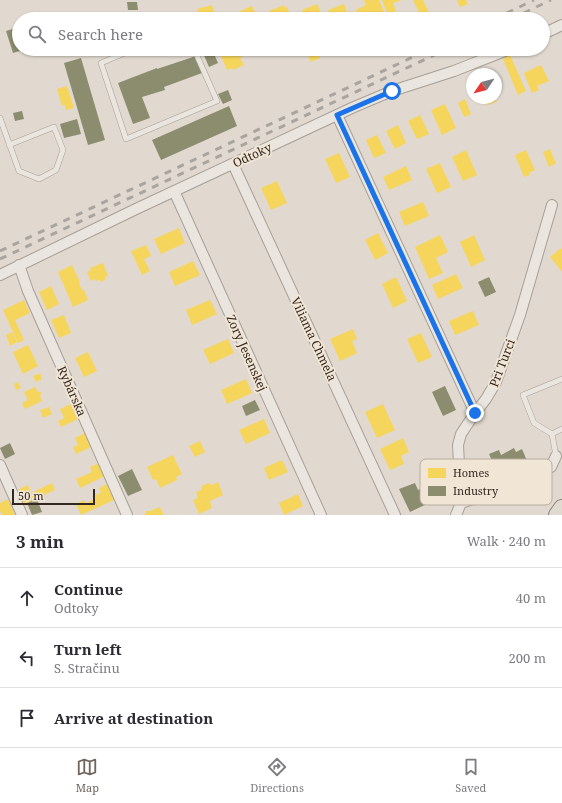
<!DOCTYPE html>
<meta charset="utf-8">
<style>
:root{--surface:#fff;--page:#f7f7f7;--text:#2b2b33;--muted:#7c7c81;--line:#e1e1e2;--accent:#71655d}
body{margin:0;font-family:"Noto Serif",serif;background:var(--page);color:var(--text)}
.compass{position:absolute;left:466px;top:68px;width:36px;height:36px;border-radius:50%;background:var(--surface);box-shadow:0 1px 3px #0004;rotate:235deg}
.scale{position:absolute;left:12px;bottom:10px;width:83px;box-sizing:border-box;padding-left:4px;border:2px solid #342720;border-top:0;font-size:11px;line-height:14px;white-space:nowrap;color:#342720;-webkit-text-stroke:3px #f1e5d6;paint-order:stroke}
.stop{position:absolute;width:12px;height:12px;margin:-9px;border:3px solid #1a73e8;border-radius:50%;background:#fff}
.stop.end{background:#1a73e8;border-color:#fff;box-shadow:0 1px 4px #0008}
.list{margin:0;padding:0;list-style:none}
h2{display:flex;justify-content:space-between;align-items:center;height:52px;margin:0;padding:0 16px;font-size:17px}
h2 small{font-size:13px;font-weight:400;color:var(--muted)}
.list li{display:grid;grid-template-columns:26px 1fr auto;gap:12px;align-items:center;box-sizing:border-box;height:60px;padding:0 16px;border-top:1px solid var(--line)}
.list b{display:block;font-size:15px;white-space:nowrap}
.list p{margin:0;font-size:13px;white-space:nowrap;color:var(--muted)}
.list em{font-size:13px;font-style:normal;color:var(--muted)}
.icon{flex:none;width:22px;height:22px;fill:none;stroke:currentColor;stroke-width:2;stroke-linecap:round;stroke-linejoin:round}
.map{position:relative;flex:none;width:562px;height:515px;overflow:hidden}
.search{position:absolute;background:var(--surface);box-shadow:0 1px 3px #0004;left:12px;right:12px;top:12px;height:44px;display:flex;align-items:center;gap:10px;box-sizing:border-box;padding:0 14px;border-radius:22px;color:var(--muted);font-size:15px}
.sheet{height:232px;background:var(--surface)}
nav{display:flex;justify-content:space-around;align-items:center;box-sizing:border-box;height:56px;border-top:1px solid var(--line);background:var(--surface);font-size:11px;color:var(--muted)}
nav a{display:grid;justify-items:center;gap:2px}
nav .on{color:var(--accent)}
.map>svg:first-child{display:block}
.homes{fill:#f6d55c}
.industry{fill:#8c8c6e}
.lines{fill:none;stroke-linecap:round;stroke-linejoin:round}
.service-casing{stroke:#a69f97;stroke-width:6}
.minor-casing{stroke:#a69f97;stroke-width:12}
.primary-casing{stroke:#8c857e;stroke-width:18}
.service{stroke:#eae6df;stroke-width:5}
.minor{stroke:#eae6df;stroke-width:10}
.primary{stroke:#e1dad1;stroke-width:16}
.rail{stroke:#aaa49f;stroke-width:3;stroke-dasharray:7 7;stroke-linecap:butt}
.route{stroke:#1a73e8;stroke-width:5}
.labels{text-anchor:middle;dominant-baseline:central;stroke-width:4;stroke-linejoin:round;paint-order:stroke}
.street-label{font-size:12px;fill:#342720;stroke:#f1e5d6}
.key{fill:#f1e5d6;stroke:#b8ac9f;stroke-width:1}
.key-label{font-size:11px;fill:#342720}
</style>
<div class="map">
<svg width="562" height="515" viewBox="0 0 562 515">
<rect width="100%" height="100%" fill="#e1d9cf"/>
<path class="homes" d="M364,0H379L384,12L376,15L377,19H360L356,10L366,5Z
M382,0H402L393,3L396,11L388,15Z
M413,0H423L432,19H422Z
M457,0H466L468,4L460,7Z
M317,4L321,13L317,14L318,17L315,19H305L302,10Z
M344,4L347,12L343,14L344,18L342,19H332L328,10Z
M212,5L216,19H200L197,9Z
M284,5L285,8L287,7L289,12L287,13L289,19H272L269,11Z
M252,6L258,18L244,19L240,11Z
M218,49H241L244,56L240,58L244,65L233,70L232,68L227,70Z
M305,49H317L320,58L311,62Z
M510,55L526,91L518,95L503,59Z
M541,65L549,81L537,86L539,90L532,93L524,73Z
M67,86L74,108L66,110L65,105L62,106L57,89Z
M485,98H495L497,101L488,105Z
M465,99L471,114L464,117L458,103Z
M445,104L456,128L442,135L431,110Z
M420,115L429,134L417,139L408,121Z
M398,125L406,143L395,149L386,131Z
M377,135L386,153L374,158L366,140Z
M550,149L556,163L549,167L543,152Z
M466,150L477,175L463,181L452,157Z
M526,150L535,170L529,173L530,175L524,177L515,155Z
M339,153L350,177L336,183L325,159Z
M440,163L451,187L437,193L426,169Z
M406,166L412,180L389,190L383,177Z
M277,181L287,203L271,210L261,188Z
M423,202L429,216L405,226L399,212Z
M179,228L185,243L161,254L154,239Z
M378,233L388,253L375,260L365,240Z
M440,235L448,252L436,258L443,273L429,279L415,247Z
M474,235L485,260L471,267L460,242Z
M146,245L151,256L144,259L150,271L142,275L131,251Z
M561,248L562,250V272L550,257Z
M193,261L200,275L175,286L169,272Z
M103,263L108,276L105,277V280L102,282L100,280L96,281L95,279L91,281L87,272L91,270L90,268Z
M72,265L80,282L79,283L82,290H84L88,300L73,307L58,272Z
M456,274L463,288L438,299L432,285Z
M396,277L407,301L393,308L382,284Z
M51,286L59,304L47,310L39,292Z
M24,300L30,313L15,320L24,340L18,343L3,310Z
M210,300L217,314L192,325L186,310Z
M473,311L479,325L455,335L449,321Z
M64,315L71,333L59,338L51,320Z
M353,329L357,339L352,341L357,353L340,361L330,339Z
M12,332L17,342L10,346L6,335Z
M421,333L432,357L418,363L407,339Z
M228,339L234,353L210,364L203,350Z
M28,345L38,366L23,374L13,352Z
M88,352L97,371L84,377L75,358Z
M40,373L42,379L36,382L33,376Z
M246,379L252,393L227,404L221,390Z
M18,382L21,388L16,390L14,384Z
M35,387L38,392H42L40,396L42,401L25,409L22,403L28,400L24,392Z
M71,404L78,419L61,427L58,421L64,418L60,409Z
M383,404L395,430L377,438L365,412Z
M49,407L52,414L43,418L40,410Z
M264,419L270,433L246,444L239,430Z
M85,433L91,447L76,454L73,447L78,445L75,438Z
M403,438L409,452L401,456L404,464L390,470L380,449Z
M200,441L205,452L195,457L189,446Z
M173,455L182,474L176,477L177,480L160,488L156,479L153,480L147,467Z
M282,460L288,472L269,480L264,468Z
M99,463L105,476L80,488L76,479L92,472L90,467Z
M218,482L223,495L210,501L212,508L199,514L193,500L198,498L196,492L201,490L202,486L208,483L212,485Z
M52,483L55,490L24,504L19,489L28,485L31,493Z
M107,484L114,500L81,515L76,504L84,500L85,504L96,498L95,495L101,493L99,488Z
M298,494L303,506L284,515L279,503Z
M8,499L15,515H2L0,511V503Z
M160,507L164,515H145L146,511H150Z"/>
<path class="industry" d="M127,2H137L138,10H128Z
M136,16V19H118V18Z
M19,27V49H26L13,53L6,31Z
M212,49L218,63L209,67L203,53Z
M196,56L202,73L164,87L165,90L142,97L150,118L133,124L118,83L157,68V69Z
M81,58L105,140L88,145L64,63Z
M228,90L232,100L223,104L218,94Z
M229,106L237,126L161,160L152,140Z
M22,111L24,119L15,121L13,113Z
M77,119L81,134L64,138L60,124Z
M489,277L496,292L485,297L478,282Z
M445,386L456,410L443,416L432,392Z
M255,400L260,410L246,416L242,406Z
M10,443L15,454L5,459L0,448Z
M514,448L516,452L522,449L528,463L508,472L502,459L493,463L489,454L499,450L501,455Z
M132,469L142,490L128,496L118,476Z
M415,483L418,490L426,486L433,501L410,512L399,489Z
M37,499L42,512L32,515L27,503Z"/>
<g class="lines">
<defs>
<path id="service" d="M134,49L101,63L126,139L217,101L194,49
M0,118L19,171L39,179L56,170L63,150L54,127L9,145
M552,434L562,429
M556,456L552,434L534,423L523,395L562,379"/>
<path id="minor" d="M543,34L562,25
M337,115L475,413
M233,164L395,515
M174,191L321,515
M19,265L28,291L127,515
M0,275L136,209L354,107L392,91L454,71L510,49
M0,465L22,515
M461,503L508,487L551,467L556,456
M456,515L461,503L458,445L461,434L475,413L486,399L496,382L520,315L552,205"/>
<path id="primary" d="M557,515L562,508"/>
</defs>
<use href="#service" class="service-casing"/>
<use href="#minor" class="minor-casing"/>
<use href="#primary" class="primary-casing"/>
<use href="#service" class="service"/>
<use href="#minor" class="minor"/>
<use href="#primary" class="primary"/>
<path class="rail" d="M494,19L534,0
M511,19L551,0
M0,251L430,49
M0,259L447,49"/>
</g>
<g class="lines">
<path class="route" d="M392,91L337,115L475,413"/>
</g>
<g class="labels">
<g class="street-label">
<text transform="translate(252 155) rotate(-25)">Odtoky</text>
<text transform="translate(314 339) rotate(65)">Viliama Chmela</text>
<text transform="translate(247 353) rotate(66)">Zory Jesenskej</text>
<text transform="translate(502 363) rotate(-69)">Pri Turci</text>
<text transform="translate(72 391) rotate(66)">Rybárska</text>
</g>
</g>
<rect x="420" y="459" width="132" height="46" rx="6" class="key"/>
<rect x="428" y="468" width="18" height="10" fill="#f6d55c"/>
<rect x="428" y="486" width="18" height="10" fill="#8c8c6e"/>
<g class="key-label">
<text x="453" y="477">Homes</text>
<text x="453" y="495">Industry</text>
</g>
</svg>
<svg class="compass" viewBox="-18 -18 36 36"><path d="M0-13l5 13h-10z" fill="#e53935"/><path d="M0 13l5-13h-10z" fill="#7c7c81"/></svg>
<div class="scale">50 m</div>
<div class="stop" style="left:392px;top:91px"></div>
<div class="stop end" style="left:475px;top:413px"></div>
<div class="search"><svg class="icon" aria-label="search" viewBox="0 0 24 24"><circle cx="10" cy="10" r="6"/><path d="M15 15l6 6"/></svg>Search here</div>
</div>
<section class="sheet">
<h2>3 min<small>Walk · 240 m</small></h2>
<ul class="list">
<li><svg class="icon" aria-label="ahead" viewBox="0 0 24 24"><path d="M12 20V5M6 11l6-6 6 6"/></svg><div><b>Continue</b><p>Odtoky</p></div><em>40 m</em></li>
<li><svg class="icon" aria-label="left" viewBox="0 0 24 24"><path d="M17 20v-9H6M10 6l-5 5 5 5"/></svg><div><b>Turn left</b><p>S. Stračinu</p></div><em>200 m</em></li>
<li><svg class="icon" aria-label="arrive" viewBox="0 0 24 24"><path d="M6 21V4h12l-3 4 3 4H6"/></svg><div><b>Arrive at destination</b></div></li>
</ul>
</section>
<nav>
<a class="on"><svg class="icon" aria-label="map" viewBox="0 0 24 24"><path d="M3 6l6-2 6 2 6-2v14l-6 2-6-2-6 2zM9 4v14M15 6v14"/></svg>Map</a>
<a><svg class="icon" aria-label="directions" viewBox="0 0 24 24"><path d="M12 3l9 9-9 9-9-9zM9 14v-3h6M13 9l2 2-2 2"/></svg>Directions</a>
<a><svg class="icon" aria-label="saved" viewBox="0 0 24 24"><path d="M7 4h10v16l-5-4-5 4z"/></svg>Saved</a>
</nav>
